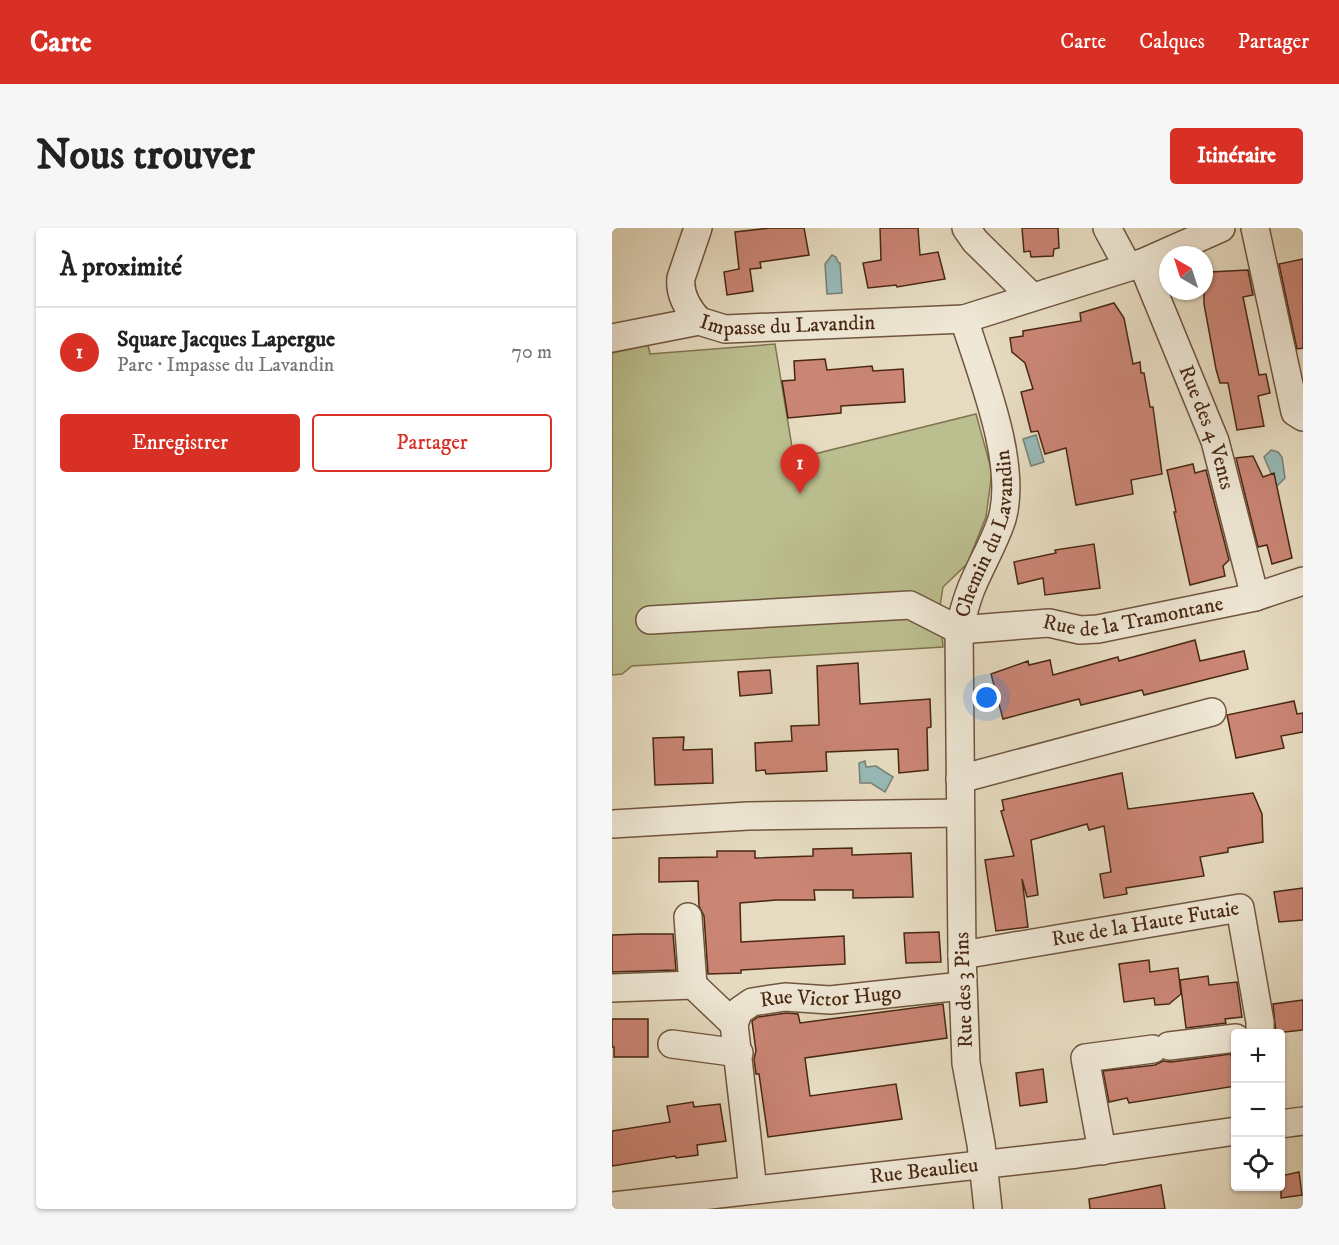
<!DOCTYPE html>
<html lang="fr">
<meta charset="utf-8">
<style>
:root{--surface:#fff;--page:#f6f6f6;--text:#222;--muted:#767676;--line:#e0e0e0;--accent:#d93025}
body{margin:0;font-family:"IM FELL DW Pica",serif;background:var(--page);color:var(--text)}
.controls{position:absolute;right:18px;bottom:18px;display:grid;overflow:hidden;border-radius:6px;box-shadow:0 2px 4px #0004}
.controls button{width:54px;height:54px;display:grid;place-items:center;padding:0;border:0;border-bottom:2px solid var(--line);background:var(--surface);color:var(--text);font:30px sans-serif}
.compass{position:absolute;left:547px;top:18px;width:54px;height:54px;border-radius:50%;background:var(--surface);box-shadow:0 2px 4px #0004;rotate:321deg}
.you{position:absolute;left:375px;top:470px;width:21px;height:21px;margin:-15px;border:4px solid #fff;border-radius:50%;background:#1a73e8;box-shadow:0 0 0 9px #1a73e833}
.badge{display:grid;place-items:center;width:39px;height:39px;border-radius:50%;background:var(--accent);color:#fff;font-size:20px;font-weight:700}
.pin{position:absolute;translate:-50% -50px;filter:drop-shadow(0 2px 3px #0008)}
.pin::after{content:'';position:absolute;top:32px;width:21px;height:18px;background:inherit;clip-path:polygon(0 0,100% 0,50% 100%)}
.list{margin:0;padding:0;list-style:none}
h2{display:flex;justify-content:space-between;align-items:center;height:78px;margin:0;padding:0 24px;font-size:26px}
h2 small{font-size:20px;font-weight:400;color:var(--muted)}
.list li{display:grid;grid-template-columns:39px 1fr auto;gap:18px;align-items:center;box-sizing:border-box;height:90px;padding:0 24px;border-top:2px solid var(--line)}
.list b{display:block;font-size:22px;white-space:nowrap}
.list p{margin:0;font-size:20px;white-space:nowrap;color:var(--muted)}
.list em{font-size:20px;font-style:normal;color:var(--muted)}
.actions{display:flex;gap:12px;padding:18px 24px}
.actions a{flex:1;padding:14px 0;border:2px solid var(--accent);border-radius:6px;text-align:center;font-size:21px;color:var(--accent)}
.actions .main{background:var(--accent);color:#fff}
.icon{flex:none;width:33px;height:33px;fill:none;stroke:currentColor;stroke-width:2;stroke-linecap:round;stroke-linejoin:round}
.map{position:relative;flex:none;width:691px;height:981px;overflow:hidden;border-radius:6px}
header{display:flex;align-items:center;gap:36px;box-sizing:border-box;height:84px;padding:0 30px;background:var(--accent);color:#fff}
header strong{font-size:28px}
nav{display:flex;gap:33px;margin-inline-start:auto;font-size:21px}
.intro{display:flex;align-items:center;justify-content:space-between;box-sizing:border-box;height:144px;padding:0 36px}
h1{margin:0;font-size:42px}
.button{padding:15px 27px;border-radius:6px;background:var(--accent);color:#fff;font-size:21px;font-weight:700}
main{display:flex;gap:36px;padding:0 36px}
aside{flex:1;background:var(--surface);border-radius:6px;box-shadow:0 2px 4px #0004}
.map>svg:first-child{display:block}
.green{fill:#bbbe8e;stroke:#827350;stroke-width:1.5}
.water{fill:#97bab8;stroke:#778076;stroke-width:1.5}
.building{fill:#ca8575;stroke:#482812;stroke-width:1.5}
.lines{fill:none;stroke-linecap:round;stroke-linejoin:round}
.minor-casing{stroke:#70553e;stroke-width:30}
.minor{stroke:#efe8d6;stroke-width:27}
.labels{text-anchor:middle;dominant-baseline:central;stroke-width:4.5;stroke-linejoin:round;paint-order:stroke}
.street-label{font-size:21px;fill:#482812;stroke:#efe8d6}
</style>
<header>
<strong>Carte</strong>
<nav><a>Carte</a><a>Calques</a><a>Partager</a></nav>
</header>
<div class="intro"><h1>Nous trouver</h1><a class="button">Itinéraire</a></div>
<main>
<aside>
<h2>À proximité<small></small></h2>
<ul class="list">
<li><span class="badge">1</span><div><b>Square Jacques Lapergue</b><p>Parc · Impasse du Lavandin</p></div><em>70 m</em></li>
</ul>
<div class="actions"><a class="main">Enregistrer</a><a>Partager</a></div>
</aside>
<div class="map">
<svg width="691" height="981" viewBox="0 0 691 981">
<rect width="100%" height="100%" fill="#e6dbc0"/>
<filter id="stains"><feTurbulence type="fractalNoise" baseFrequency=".00333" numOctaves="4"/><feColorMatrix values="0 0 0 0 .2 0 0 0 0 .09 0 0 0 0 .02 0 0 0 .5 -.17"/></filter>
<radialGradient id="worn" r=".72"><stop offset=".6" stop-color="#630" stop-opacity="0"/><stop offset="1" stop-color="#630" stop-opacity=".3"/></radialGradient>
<path class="green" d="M163,116L182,231L364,186L380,244L374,289L355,336L331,359L328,378L331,419L20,438L10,446L0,447V125L36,117L38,126Z"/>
<path class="water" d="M220,27L224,29L226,34L228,35L230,65L215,66L213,36Z
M424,207L432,234L419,238L411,211Z
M659,222L666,224L670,229L673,250L666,257H664L652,229Z
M253,533L254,539L264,538L281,549L273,564L259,555H248L247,535Z"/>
<path class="building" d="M158,0H192L197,27L148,34L149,40L138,41L141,63L115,67L112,44L127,41L123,4Z
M268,0H306L308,27L326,24L333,51L285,59L284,57L256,60L251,35L269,32Z
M410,0H446L447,20L442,21L441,28L419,29L418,23L412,24Z
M691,31V120L685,121L667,36Z
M636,42L641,67L631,69L647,147L654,146L658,165L646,168L652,198L625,202L616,155H608L604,141L592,76V50L599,48L598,44Z
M502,75L512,90L521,136L528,134L529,145H532L538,179H541L550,246L519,252L521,266L464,277L454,220L433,226L426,203L419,204L409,164L421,161L413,135L400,124L398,110L411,108V103L469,93L468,85Z
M213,131L215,142L260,138L261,143L291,141L293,174L229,178V185L176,190L170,153L183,152L182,133Z
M641,228L651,249L662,245L680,330L660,336L655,317L646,319L624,230Z
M581,236L583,245L594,242L617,332L611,338L613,348L578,357L562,284H564L555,242Z
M482,316L488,360L433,367L431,350L406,356L402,334L444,325L443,322Z
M583,412L588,433L632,423L636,441L532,467L530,462L469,477L467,471L391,491L379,446L416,433L417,437L438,432L441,447L506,429L507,433Z
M246,435L248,476L318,471L319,499L315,500L316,542L287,545L286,521L214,524L215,543L154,546L153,542L144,543L143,515L180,513L179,498L207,497L205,438Z
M158,442L160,465L128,468L126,444Z
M682,473L685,486L691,485V504L669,508L672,520L624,530L615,487Z
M72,509L71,522L100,521L101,555L43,557L41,510Z
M510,545L516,581L641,565L650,586L651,614L616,620V624L588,629L592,648L514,660L515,666L492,670L488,646L499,644L492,598L477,602L475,596L419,612L426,667L415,669L410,651L416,699L384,703L373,632L402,628L389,583L392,582L390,572Z
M240,620V627L299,625L301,669L241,670V662H202L203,672H164L128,675L129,714L232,708L233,736L129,742V745L96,746L92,688L87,678L86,653L47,654V630L105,629V623H143V630L201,628V621Z
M691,660V692L667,694L662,664Z
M327,704L329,734L294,735L292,705Z
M28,706H61L64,742L0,744V707Z
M537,732L538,744L566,740L569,766L557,776L543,777L542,770L512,774L507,736Z
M596,748L597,757L625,754L630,789L613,791L614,795L574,800L568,752Z
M691,772V802L664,805L661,776Z
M331,776L335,810L193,830L198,868L284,856L290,891L156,909L147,846H144L142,831L144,823L140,793L146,789L174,785L186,786L188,795Z
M0,791H36V829H2V819H0Z
M619,826L624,858L517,875L515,870L497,874L491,843L543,837L551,833L559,834Z
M431,841L435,874L408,878L404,845Z
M81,874L82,879L108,876L114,913L85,917L86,927L64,930L63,928L0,938V903L58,894L55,878Z
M687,944L690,967L669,970V948Z
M549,957L553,981H478L477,971Z"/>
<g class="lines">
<defs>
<g id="minor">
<path d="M86,0L69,50C67,67 76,81 87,93"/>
<path d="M354,0L363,13L419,68"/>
<path d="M495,0L516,39"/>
<path d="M643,0L683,184L691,189"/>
<path id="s1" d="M530,35L603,213L643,369"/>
<path id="s2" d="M0,110L87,93L113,101L352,91"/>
<path d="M38,392L298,377L347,402"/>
<path id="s3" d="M347,402L437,395L468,402L486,401L643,369L691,353"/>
<path d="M348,551L600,484"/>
<path d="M0,596L136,588L348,585"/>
<path d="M76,689L81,757L122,796"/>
<path id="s4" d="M350,727L628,680L648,794V806"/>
<path d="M0,760L81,757"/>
<path d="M60,816L127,825"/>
<path d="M557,818L624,810"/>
<path d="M668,896L691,893"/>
<path d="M490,923L473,830L541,821"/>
<path id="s5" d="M141,962L122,796L127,783L140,774L173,769L218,772L350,758"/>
<path id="s6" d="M0,978L465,926L624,903"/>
<path id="s7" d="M376,981L369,916L354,835L350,727L347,402C351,385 355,369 362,354C371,333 383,313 390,291C406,235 369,146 352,91L530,35L609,0"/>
</g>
</defs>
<use href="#minor" class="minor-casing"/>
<use href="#minor" class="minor"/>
</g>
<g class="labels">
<g class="street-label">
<text stroke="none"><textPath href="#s2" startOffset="178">Impasse du Lavandin</textPath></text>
<text stroke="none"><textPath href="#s1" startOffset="177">Rue des 4 Vents</textPath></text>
<text stroke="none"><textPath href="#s7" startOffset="682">Chemin du Lavandin</textPath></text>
<text stroke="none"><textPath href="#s3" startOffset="176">Rue de la Tramontane</textPath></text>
<text stroke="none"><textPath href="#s4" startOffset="186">Rue de la Haute Futaie</textPath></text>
<text transform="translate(352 762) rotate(-92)">Rue des 3 Pins</text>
<text stroke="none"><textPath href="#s5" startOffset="276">Rue Victor Hugo</textPath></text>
<text stroke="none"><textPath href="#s6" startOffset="314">Rue Beaulieu</textPath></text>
</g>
</g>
<rect width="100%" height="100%" filter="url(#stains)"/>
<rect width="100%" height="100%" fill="url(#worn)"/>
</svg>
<div class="controls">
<button>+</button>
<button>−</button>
<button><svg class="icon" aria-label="locate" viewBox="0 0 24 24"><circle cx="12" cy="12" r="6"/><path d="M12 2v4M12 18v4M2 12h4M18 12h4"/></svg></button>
</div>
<svg class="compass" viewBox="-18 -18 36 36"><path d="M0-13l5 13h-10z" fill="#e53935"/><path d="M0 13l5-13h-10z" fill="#767676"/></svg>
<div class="you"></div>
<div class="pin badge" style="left:188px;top:266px">1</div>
</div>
</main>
